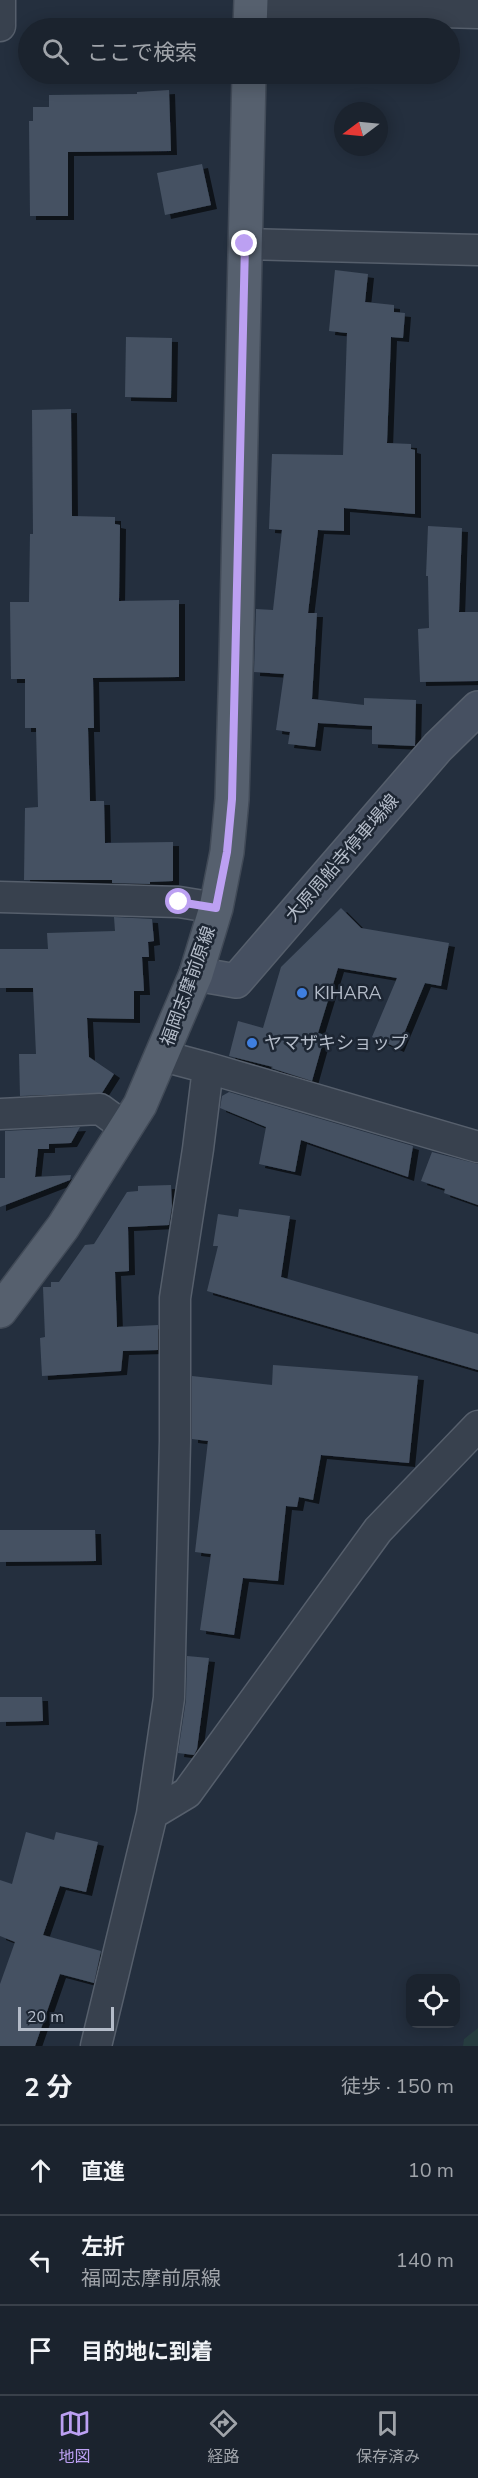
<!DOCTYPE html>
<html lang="ja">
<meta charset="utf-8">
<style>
:root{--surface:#1b232e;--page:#282f3a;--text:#f1f3f6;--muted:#a0a4aa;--line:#39404a;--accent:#bca0f2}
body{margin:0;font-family:"Nunito Sans","Noto Sans JP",sans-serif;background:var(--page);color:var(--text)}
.controls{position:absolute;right:18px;bottom:18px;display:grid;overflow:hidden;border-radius:12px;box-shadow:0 3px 15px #0003}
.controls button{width:54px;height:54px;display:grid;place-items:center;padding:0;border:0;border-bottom:2px solid var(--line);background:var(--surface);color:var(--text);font:30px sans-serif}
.compass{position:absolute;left:334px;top:102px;width:54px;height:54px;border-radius:50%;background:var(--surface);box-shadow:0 3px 15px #0003;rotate:254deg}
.scale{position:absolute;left:18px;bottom:15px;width:96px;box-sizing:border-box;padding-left:6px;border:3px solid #b4bcc9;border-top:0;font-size:16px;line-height:21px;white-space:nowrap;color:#b4bcc9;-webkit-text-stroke:4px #1d2633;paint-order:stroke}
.stop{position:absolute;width:18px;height:18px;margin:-14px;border:4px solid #bca0f2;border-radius:50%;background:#fff}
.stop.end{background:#bca0f2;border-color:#fff;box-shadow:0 2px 6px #0008}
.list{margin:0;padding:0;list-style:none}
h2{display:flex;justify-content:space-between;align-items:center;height:78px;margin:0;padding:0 24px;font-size:26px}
h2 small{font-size:20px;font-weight:400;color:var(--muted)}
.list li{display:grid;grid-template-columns:39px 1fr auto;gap:18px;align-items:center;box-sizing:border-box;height:90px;padding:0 24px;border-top:2px solid var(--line)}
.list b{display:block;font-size:22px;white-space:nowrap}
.list p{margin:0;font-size:20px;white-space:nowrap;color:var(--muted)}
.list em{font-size:20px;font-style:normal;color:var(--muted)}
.icon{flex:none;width:33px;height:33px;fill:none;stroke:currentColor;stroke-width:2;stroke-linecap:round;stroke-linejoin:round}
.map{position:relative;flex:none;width:478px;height:2046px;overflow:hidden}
.search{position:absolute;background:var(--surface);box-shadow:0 3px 15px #0003;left:18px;right:18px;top:18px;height:66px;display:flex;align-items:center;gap:15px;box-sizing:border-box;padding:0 21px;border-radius:33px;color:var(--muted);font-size:22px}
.sheet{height:348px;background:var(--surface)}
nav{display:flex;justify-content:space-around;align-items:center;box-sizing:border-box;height:84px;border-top:2px solid var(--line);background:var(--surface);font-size:16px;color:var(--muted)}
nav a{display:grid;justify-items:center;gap:3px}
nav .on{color:var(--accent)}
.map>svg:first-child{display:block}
.green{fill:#263c3f}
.building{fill:#455162;filter:url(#shadow)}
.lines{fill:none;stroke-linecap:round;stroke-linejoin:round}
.street-casing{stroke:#565f6c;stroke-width:33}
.secondary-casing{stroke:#565f6c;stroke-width:36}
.primary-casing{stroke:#414a57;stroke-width:36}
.street{stroke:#38414e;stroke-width:30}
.secondary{stroke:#465061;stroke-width:33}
.primary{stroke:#56606e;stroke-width:33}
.route{stroke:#bca0f2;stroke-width:8}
.shop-dot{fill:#3f7fe0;stroke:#1d2633;stroke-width:2}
.labels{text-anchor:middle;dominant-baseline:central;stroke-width:5;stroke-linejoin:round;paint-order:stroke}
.street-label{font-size:18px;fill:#b4bcc9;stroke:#1d2633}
.poi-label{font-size:18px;fill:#b4bcc9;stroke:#1d2633;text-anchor:start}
</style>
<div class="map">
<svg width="478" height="2046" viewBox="0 0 478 2046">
<defs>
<filter id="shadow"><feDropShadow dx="6" dy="4" stdDeviation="0" flood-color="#0009"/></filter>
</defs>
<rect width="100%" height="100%" fill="#242f3e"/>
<path class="green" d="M478,2028V2046H463L464,2039Z"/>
<path class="building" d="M169,90L171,151L68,152V216H30L29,121H33V107H49V95L137,94V92Z
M202,164L211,205L165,215L157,173Z
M335,270L368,274L365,302L394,305V312L405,313L403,338L391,337L387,443L411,444V449L415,450V514L344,508V531L318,530L308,613H317L312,699L364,705V698L416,700L415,746L372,744V726L318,723L315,747L288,744L290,732L276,730L284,674L254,672L256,609L273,610L282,530L269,529L272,454L343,455L347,333L329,331Z
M126,337L172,338L171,398L125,397Z
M71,409L72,516L115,517V524L120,525L119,601L179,600V677L93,678L94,728H88L90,801H104L105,843L173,842V881L150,882V884L112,883V880H24L25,808L38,807L36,728H25V679H11L10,602H29L30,534H33L32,410Z
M428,526L462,528L459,612H478V681L420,682L418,629L429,628L428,576H426Z
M341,908L361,928L449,943L441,986L425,983L398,1048L372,1037L397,978L338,968L318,1033L325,1035L312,1081L271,1068L273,1067L229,1056L238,1021L263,1028L281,967Z
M114,917L152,919L154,941L148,942L149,957H142L144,991H134V1019L87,1018L89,1057L114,1074L102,1093L20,1096L19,1054H36L33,988H0V949H48L47,933L115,931Z
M229,1092L413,1146L408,1177L301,1140L295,1172L259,1164L266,1127L220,1108L222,1096Z
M80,1127L71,1143L49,1144V1149H38L35,1177L71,1175L70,1180L0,1207V1178H5V1131Z
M432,1152L478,1164V1205L444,1193L445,1189L421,1181Z
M171,1185L172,1206L169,1225L128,1227L129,1271L115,1272L117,1327L158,1325V1350L123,1351L121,1371L42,1376L40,1338L45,1337L43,1287H51V1282H59L85,1245L94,1244L127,1192L138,1191V1186Z
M239,1209L290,1216L281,1277L478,1334V1370L207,1291L218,1246H213L218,1214L238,1217Z
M273,1365L418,1376L409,1463L321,1455L313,1500L299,1497L297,1507L286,1506L278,1581L243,1578L234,1635L200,1630L211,1554L195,1552L208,1441L192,1439V1376L272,1385Z
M0,1530H95L96,1561L0,1562Z
M187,1656L209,1658L197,1749L194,1755L178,1753L186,1700Z
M0,1697H42L43,1721L0,1722Z
M26,1832L54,1840L56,1832L98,1842L86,1892L60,1886L43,1935L101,1951L94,1983L60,1974L35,2046H0V1984L15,1942L0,1936V1880L12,1884Z"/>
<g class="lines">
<defs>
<path id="street" d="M251,7L478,13
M0,26V0
M245,244L478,250
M0,897L179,902L216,908
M208,1068L478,1147
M0,1114L100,1109L126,1128
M152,1814L187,1793L378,1530L478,1426
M96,2046L152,1814L169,1698L175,1441V1298L198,1149L208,1068L163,1056"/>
<path id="secondary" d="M196,974L236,981L438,747L478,708"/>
<path id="primary" d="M250,28L251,0
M0,1311L63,1227L140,1105L196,974L216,908L227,852L232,799L236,662L249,74"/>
</defs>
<use href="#street" class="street-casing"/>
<use href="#secondary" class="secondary-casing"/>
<use href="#primary" class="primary-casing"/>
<use href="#street" class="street"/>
<use href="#secondary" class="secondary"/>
<use href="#primary" class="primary"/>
</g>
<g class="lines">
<path class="route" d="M179,902L216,908L227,852L232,799L245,244"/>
</g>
<g class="shop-dot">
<circle cx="302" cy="993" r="6"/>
<circle cx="252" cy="1043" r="6"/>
</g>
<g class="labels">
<g class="street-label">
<text transform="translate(342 858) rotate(-49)">大原周船寺停車場線</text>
<text transform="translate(188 986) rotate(-70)">福岡志摩前原線</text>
</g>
<g class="poi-label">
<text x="314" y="993">KIHARA</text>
<text x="264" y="1043">ヤマザキショップ</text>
</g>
</g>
</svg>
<div class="controls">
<button><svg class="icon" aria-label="locate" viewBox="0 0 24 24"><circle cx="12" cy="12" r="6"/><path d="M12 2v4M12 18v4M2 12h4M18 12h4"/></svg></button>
</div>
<svg class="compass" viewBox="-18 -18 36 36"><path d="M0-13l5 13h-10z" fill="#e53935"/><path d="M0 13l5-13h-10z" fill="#a0a4aa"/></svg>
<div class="scale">20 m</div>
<div class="stop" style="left:179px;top:902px"></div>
<div class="stop end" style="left:245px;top:244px"></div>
<div class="search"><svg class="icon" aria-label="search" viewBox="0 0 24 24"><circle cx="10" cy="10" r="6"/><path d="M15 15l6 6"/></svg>ここで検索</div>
</div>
<section class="sheet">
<h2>2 分<small>徒歩 · 150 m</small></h2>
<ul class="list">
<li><svg class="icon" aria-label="ahead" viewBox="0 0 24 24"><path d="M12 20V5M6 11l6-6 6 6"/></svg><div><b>直進</b></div><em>10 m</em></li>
<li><svg class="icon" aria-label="left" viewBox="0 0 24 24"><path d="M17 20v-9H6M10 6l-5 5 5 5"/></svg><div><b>左折</b><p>福岡志摩前原線</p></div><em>140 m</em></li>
<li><svg class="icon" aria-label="arrive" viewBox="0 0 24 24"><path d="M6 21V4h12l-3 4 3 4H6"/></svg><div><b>目的地に到着</b></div></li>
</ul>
</section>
<nav>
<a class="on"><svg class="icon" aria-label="map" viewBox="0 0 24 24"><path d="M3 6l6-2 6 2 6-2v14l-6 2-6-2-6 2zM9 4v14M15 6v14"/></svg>地図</a>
<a><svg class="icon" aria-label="directions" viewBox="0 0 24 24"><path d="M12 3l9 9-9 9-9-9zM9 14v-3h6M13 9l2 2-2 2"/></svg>経路</a>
<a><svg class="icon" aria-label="saved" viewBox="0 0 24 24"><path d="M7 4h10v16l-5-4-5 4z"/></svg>保存済み</a>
</nav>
